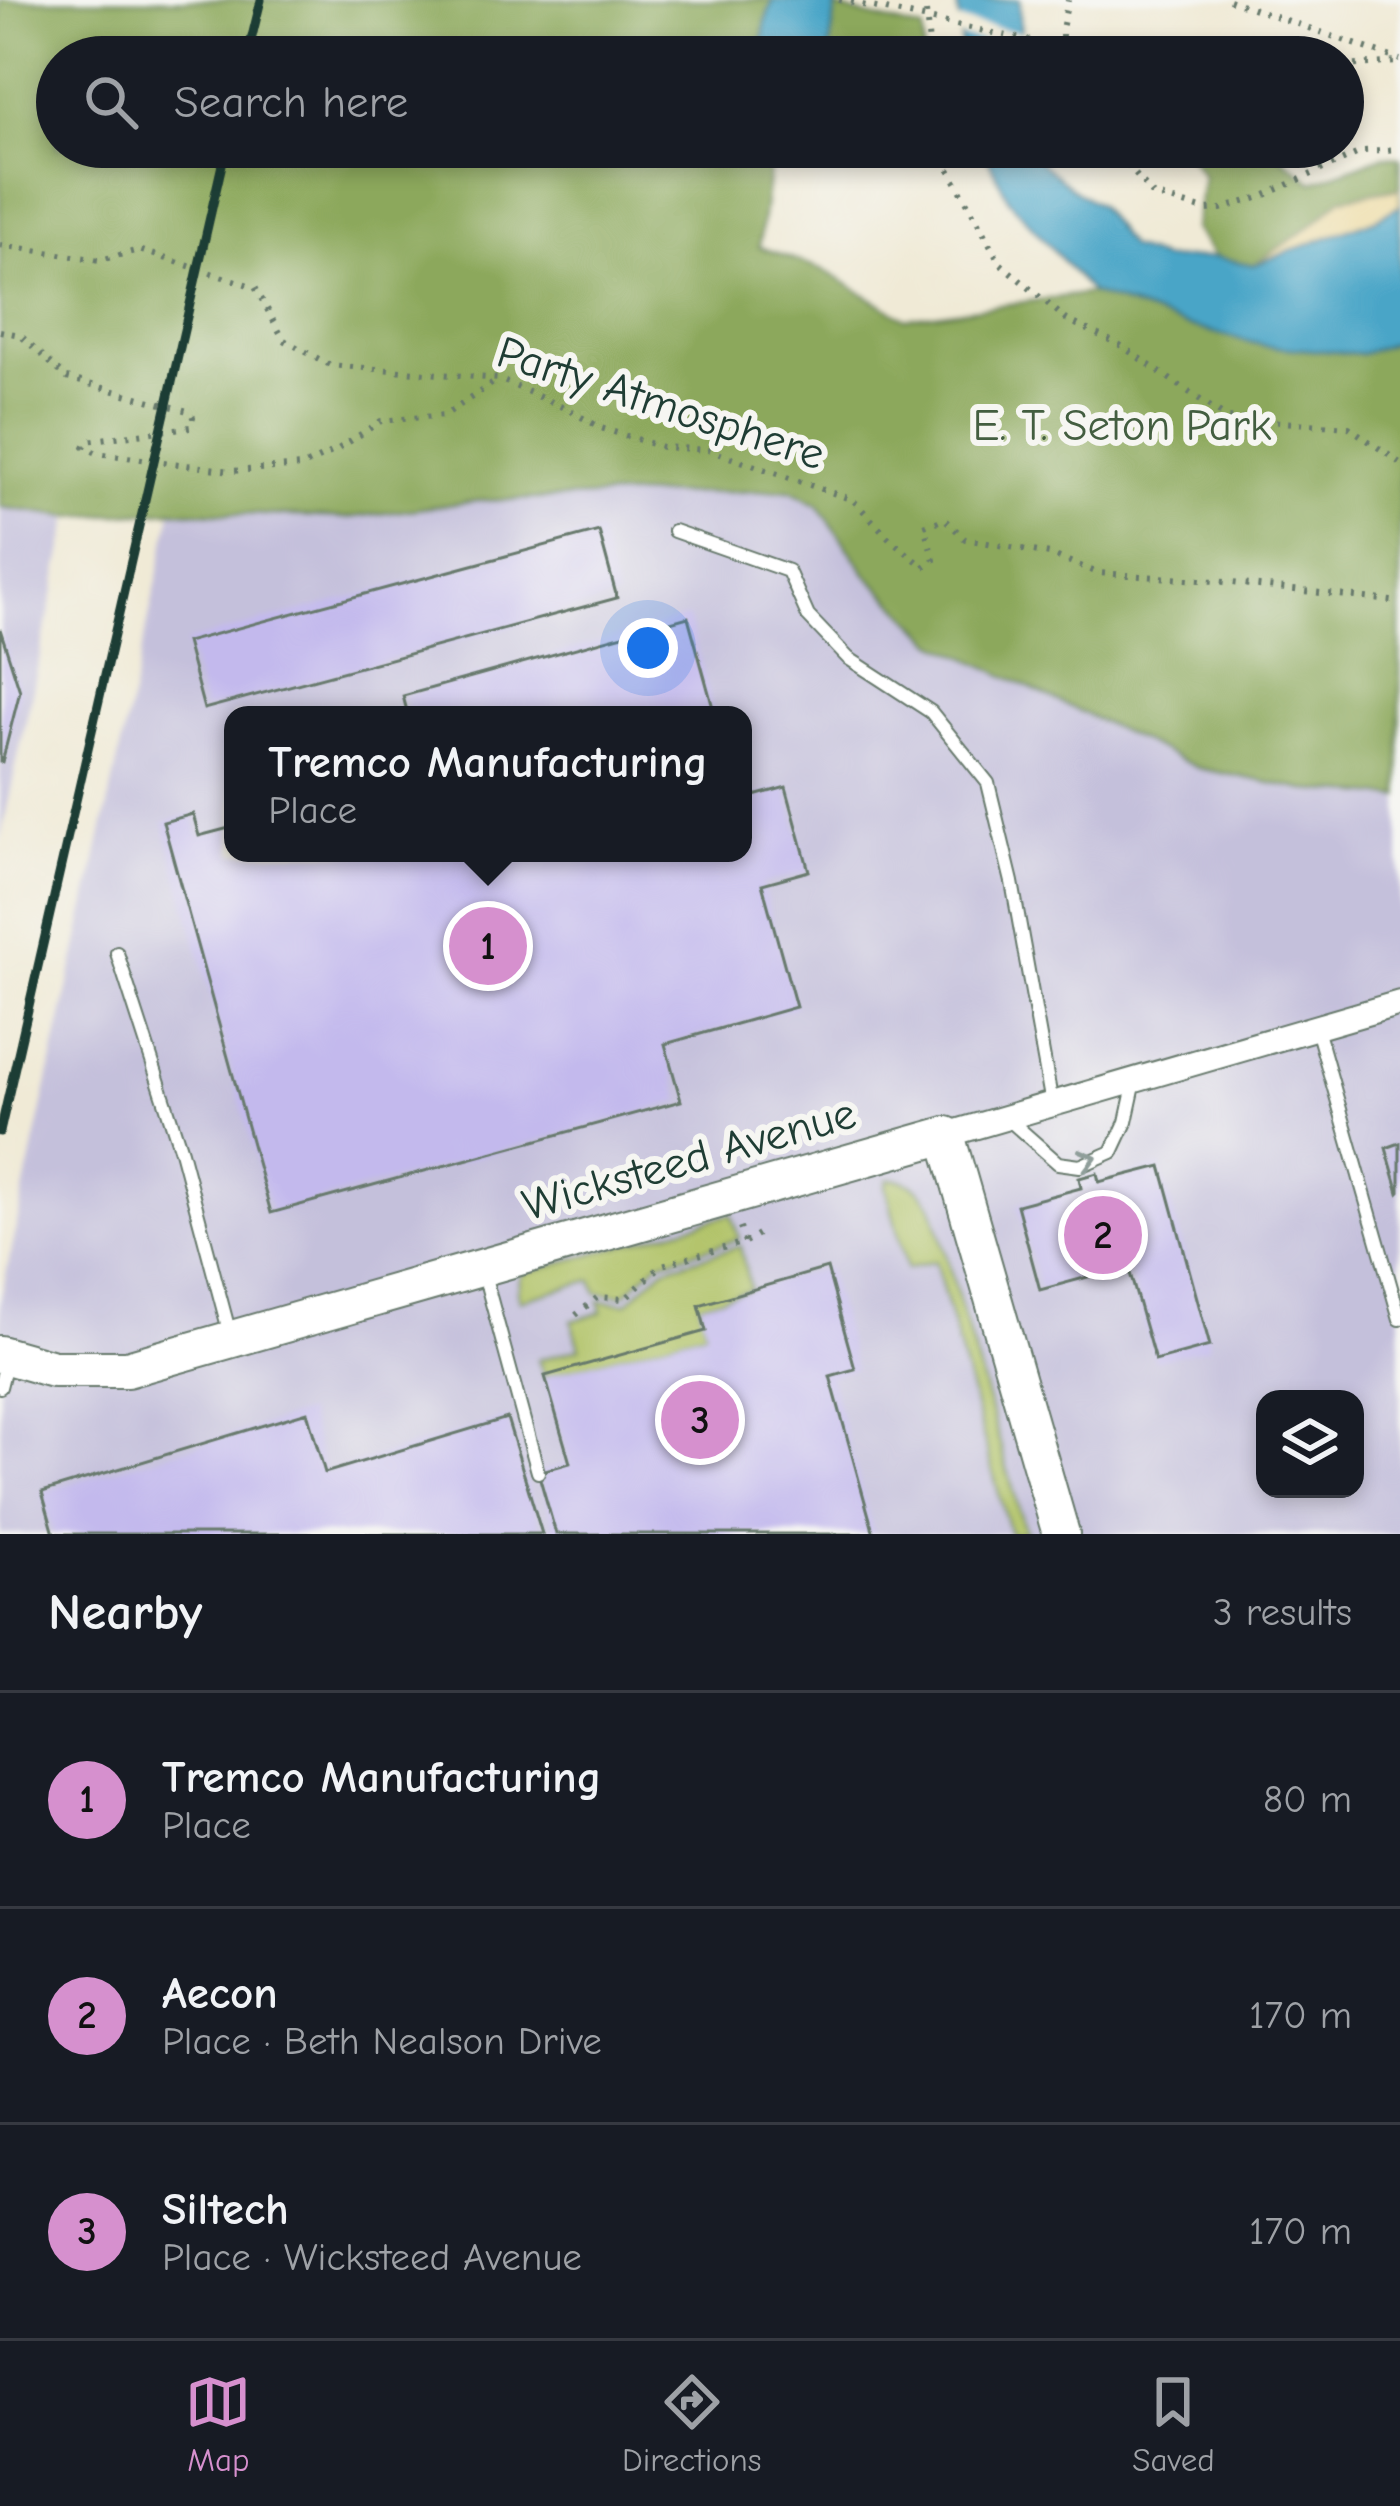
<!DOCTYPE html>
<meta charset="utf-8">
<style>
:root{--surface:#171b24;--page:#20242c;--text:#f1f3f6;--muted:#9ea1a6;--line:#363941;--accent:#d690ce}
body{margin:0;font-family:"Comic Neue",sans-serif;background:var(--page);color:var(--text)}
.controls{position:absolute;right:36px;bottom:36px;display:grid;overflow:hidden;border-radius:24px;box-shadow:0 6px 18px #0003}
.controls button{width:108px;height:108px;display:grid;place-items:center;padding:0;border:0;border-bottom:3px solid var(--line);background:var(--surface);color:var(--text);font:60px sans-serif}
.you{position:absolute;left:648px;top:648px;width:42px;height:42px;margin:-30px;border:9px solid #fff;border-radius:50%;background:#1a73e8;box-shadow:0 0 0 18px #1a73e833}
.badge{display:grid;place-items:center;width:78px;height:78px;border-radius:50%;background:var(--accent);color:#111;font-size:39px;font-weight:700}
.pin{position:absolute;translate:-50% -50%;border:6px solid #fff;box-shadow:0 3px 12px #0006}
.popup{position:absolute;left:224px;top:706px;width:528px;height:156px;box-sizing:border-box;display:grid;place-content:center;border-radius:24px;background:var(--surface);filter:drop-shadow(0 3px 9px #0005);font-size:39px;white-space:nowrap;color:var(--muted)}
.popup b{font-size:45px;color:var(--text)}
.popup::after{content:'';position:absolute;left:50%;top:100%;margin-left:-24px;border:24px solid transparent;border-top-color:var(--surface)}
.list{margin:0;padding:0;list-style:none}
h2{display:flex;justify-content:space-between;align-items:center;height:156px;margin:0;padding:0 48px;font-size:51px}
h2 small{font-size:39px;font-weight:400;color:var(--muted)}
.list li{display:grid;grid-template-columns:78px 1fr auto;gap:36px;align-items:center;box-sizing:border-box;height:216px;padding:0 48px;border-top:3px solid var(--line)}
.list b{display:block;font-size:45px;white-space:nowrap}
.list p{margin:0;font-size:39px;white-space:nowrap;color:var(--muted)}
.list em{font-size:39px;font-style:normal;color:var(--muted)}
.icon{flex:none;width:66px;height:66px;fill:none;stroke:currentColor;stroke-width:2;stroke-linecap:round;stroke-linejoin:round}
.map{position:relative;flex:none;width:1400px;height:1534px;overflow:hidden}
.search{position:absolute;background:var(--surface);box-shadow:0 6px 18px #0003;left:36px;right:36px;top:36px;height:132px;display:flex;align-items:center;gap:30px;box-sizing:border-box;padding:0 42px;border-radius:66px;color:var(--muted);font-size:45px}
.sheet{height:804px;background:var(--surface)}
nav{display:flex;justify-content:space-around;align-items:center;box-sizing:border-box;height:168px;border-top:3px solid var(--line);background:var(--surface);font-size:33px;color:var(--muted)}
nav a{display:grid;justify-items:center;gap:6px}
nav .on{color:var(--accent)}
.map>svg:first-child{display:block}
.industrial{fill:#c4c0db;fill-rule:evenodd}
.green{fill:#b0c266;stroke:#68804d;stroke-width:3}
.forest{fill:#8ca85b;stroke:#567248;stroke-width:3}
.sand{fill:#eeda9e;stroke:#868c69;stroke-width:3}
.water{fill:#49a5c7;stroke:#34717e;stroke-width:3}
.pier{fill:#f0ead6}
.building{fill:#c3b9ed}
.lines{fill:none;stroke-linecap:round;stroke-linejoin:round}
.lane-casing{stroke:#687a6d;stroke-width:16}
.street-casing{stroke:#687a6d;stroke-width:28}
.secondary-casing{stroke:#687a6d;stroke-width:40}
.path{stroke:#687a6d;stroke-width:6;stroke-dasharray:3 9;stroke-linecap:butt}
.lane{stroke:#fff;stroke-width:12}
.street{stroke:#fff;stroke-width:24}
.secondary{stroke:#fff;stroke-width:36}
.rail{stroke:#1f3d34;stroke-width:9}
.oneway{stroke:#8f9e9a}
.labels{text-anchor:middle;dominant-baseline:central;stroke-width:12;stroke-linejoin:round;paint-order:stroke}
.street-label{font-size:45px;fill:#1f3d34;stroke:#f6f6f2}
.park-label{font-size:45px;fill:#435e40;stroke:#f6f6f2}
</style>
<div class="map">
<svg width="1400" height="1534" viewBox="0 0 1400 1534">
<rect width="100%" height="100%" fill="#f6f6f2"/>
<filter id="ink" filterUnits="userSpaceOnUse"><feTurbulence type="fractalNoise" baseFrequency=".00833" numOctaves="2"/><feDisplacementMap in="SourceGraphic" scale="24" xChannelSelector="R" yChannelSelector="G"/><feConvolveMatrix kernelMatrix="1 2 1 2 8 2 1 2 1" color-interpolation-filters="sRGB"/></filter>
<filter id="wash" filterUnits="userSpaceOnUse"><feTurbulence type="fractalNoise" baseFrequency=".004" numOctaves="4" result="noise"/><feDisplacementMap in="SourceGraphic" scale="48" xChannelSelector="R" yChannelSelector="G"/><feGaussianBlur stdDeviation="2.7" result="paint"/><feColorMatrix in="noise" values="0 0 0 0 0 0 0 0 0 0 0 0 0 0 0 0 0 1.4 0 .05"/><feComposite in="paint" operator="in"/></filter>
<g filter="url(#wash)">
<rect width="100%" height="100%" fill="#f0ead6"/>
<path class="industrial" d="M790,489L818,505L868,576L1198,768L1305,790L1400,797V1534H0V1301L172,511L347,518L477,501ZM233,715H743V853H233ZM1265,1399H1355V1489H1265Z
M0,507L70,517L0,841Z"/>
<path class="green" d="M888,1179C910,1178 921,1189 932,1206L1026,1534H1010L935,1261L907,1269L886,1187Z
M731,1214L739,1239L659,1262L624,1295L597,1293L592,1280L520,1300L518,1291L521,1274Z
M740,1246L750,1289L699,1305L706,1331L545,1377L538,1360L580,1348L572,1321L602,1312L599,1301L627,1303L664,1268Z"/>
<path class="forest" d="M0,0H773L765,23L761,57H57V147H767L771,157L759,247L822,269L905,318L1091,293L1185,325L1265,345L1361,354L1400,341V797L1305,790L1198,768L936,643L868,576L818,505L790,490L477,501L347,518L172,511L70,517L0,507Z
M836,8L923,30L924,57H828Z
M1183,147H1269L1313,182L1383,156L1400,157V188L1342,198L1311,226L1254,265L1215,257L1194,229L1203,176Z"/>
<path class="sand" d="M1400,188V206L1376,219L1254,265L1311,226L1342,198Z"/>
<path class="water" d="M773,0H837L828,57H761L765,23Z
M957,0H1020L1021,57H962Z
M982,147H1027L1042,164L1071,188L1098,205L1129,247L1163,259L1215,257L1254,265L1376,219L1400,206V341L1362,354L1265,346L1185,325L1091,293L1009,200Z"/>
<path class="pier" d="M952,19L1028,34L1027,50L954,36Z"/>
<g id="blocks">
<path class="building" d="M599,531L617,598L204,709L186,642Z
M688,617L715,715H408L403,696Z
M0,629L20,691L2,762H0Z
M786,787L809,871L762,884L796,1007L665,1044L681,1101L271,1213L163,822L193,814L199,836L233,827V853H743V799Z
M1400,1143V1192L1399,1193L1386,1148Z
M1161,1166L1210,1346L1155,1361L1128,1266L1040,1290L1017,1205L1081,1188L1079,1178L1097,1173L1099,1182Z
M827,1268L855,1369L830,1376L874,1534H556L538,1472L570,1463L545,1376L706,1331L699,1305Z
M307,1412L325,1473L507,1418L542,1534H54L42,1492Z"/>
</g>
</g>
<g filter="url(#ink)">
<use href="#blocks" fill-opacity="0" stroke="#687a6d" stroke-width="3"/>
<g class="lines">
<defs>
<path id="lane" d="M674,531L788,571L808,616L848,658L931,712L988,783L1012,882L1052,1104
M117,953L181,1151L231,1338
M1317,1029L1400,1319
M1007,1118L1058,1163L1080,1166L1112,1152L1126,1122L1135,1081
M484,1274L538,1472
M0,1387L7,1359"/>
<path id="street" d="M946,1135L1400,1003"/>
<path id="secondary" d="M0,1354L53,1369H127L946,1135L1061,1534"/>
</defs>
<use href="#lane" class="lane-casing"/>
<use href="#street" class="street-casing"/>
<use href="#secondary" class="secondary-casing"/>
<path class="path" d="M839,0L1107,57
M925,0L930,57
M1229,0L1400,60
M1062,49V29L1068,0
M1343,66L1399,62
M941,147L943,158L1000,263L1067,320L1120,345L1227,418L1349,427L1400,463
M1112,147L1153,195L1205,210L1221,209L1261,197L1363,151L1400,149
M0,245L100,260L139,250L255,287L284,340L330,365L499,379L569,410L601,428L662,447L709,450L853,500L890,539L924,567L934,560L924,526L945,519L965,539L1050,554L1098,573L1215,581L1400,602
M0,331L20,335L67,378L188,411L193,417L190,427L87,441L84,447L97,453L231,471L303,466L338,449L381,421L445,415L496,381
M745,1242L758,1234
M576,1315L598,1297L625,1299L662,1265L745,1242L740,1228"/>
<use href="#lane" class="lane"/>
<use href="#street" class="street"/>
<use href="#secondary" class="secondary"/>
<path class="rail" d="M247,57L261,0
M0,1132L226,147"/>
</g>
<defs><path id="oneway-chevron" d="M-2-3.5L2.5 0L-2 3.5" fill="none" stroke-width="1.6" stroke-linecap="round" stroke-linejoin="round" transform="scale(3)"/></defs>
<use class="oneway" href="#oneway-chevron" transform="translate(1088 1159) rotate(-15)"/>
</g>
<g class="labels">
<g class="street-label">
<text transform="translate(661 403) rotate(18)">Party Atmosphere</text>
<text transform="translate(689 1159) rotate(-16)">Wicksteed Avenue</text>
</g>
<g class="park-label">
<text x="1122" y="425">E. T. Seton Park</text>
</g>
</g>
</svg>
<div class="controls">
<button><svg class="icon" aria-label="layers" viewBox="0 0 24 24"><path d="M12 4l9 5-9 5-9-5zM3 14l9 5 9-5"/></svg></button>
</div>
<div class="you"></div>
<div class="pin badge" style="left:488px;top:946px">1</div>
<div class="popup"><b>Tremco Manufacturing</b>Place</div>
<div class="pin badge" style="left:1103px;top:1235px">2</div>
<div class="pin badge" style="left:700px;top:1420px">3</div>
<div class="search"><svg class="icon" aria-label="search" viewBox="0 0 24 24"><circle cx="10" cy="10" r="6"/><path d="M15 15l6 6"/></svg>Search here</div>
</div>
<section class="sheet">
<h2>Nearby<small>3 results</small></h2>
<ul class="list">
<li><span class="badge">1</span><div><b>Tremco Manufacturing</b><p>Place</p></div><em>80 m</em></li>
<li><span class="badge">2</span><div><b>Aecon</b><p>Place · Beth Nealson Drive</p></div><em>170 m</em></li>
<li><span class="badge">3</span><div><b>Siltech</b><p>Place · Wicksteed Avenue</p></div><em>170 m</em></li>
</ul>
</section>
<nav>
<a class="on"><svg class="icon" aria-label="map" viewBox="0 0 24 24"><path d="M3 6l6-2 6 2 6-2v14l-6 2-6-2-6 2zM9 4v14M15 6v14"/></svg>Map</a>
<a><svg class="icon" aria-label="directions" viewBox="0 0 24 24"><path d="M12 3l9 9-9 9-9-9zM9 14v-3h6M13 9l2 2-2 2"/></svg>Directions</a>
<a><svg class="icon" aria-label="saved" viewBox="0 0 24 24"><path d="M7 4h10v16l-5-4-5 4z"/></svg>Saved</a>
</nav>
